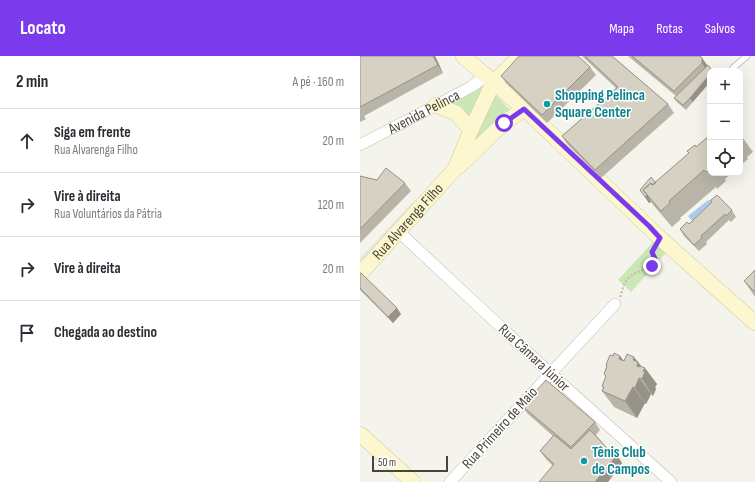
<!DOCTYPE html>
<html lang="pt">
<meta charset="utf-8">
<style>
:root{--surface:#fff;--page:#f7f7f7;--text:#2b2b33;--muted:#7c7c81;--line:#e1e1e2;--accent:#7c3aed}
body{margin:0;font-family:"Sofia Sans Condensed",sans-serif;background:var(--page);color:var(--text)}
.controls{position:absolute;right:12px;top:12px;display:grid;overflow:hidden;border-radius:8px;box-shadow:0 4px 16px #0002}
.controls button{width:36px;height:36px;display:grid;place-items:center;padding:0;border:0;border-bottom:1px solid var(--line);background:var(--surface);color:var(--text);font:20px sans-serif}
.scale{position:absolute;left:12px;bottom:10px;width:76px;box-sizing:border-box;padding-left:4px;border:2px solid #4a453a;border-top:0;font-size:11px;line-height:14px;white-space:nowrap;color:#4a453a;-webkit-text-stroke:3px #fff;paint-order:stroke}
.stop{position:absolute;width:12px;height:12px;margin:-9px;border:3px solid #7c3aed;border-radius:50%;background:#fff}
.stop.end{background:#7c3aed;border-color:#fff;box-shadow:0 1px 4px #0008}
.list{margin:0;padding:0;list-style:none}
h2{display:flex;justify-content:space-between;align-items:center;height:52px;margin:0;padding:0 16px;font-size:17px}
h2 small{font-size:13px;font-weight:400;color:var(--muted)}
.list li{display:grid;grid-template-columns:26px 1fr auto;gap:12px;align-items:center;box-sizing:border-box;height:64px;padding:0 16px;border-top:1px solid var(--line)}
.list b{display:block;font-size:15px;white-space:nowrap}
.list p{margin:0;font-size:13px;white-space:nowrap;color:var(--muted)}
.list em{font-size:13px;font-style:normal;color:var(--muted)}
.icon{flex:none;width:22px;height:22px;fill:none;stroke:currentColor;stroke-width:2;stroke-linecap:round;stroke-linejoin:round}
.map{position:relative;flex:none;width:395px;height:426px;overflow:hidden}
header{display:flex;align-items:center;gap:24px;box-sizing:border-box;height:56px;padding:0 20px;background:var(--accent);color:#fff}
header strong{font-size:19px}
nav{display:flex;gap:22px;margin-inline-start:auto;font-size:14px}
main{display:flex}
aside{flex:1;background:var(--surface)}
.map>svg:first-child{display:block}
.green{fill:#cbe7b7}
.parking{fill:#e7e6e3}
.water{fill:#accaee}
.lines{fill:none;stroke-linecap:round;stroke-linejoin:round}
.service-casing{stroke:#c0bdaf;stroke-width:7}
.minor-casing{stroke:#c0bdaf;stroke-width:12}
.secondary-casing{stroke:#d2cb9e;stroke-width:16}
.path{stroke:#c2baa1;stroke-width:2;stroke-dasharray:2 2;stroke-linecap:butt}
.service{stroke:#fff;stroke-width:5.5}
.minor{stroke:#fff;stroke-width:11}
.secondary{stroke:#fcf7cf;stroke-width:15}
.wall{fill:#b8b4a7}
.shaded-wall{fill:#969288}
.building{fill:#d6d1c2;stroke:#969288}
.route{stroke:#7c3aed;stroke-width:5}
.culture-dot{fill:#0f9aa8;stroke:#fff;stroke-width:1.5}
.labels{text-anchor:middle;dominant-baseline:central;stroke-width:3;stroke-linejoin:round;paint-order:stroke}
.culture-label{font-size:15px;font-weight:bold;fill:#0d838f;stroke:#fff;text-anchor:start}
.street-label{font-size:15px;fill:#4a453a;stroke:#fff}
</style>
<header>
<strong>Locato</strong>
<nav><a>Mapa</a><a>Rotas</a><a>Salvos</a></nav>
</header>
<main>
<aside>
<h2>2 min<small>A pé · 160 m</small></h2>
<ul class="list">
<li><svg class="icon" aria-label="ahead" viewBox="0 0 24 24"><path d="M12 20V5M6 11l6-6 6 6"/></svg><div><b>Siga em frente</b><p>Rua Alvarenga Filho</p></div><em>20 m</em></li>
<li><svg class="icon" aria-label="right" viewBox="0 0 24 24"><path d="M7 20v-9h11M14 6l5 5-5 5"/></svg><div><b>Vire à direita</b><p>Rua Voluntários da Pátria</p></div><em>120 m</em></li>
<li><svg class="icon" aria-label="right" viewBox="0 0 24 24"><path d="M7 20v-9h11M14 6l5 5-5 5"/></svg><div><b>Vire à direita</b></div><em>20 m</em></li>
<li><svg class="icon" aria-label="arrive" viewBox="0 0 24 24"><path d="M6 21V4h12l-3 4 3 4H6"/></svg><div><b>Chegada ao destino</b></div></li>
</ul>
</aside>
<div class="map">
<svg width="395" height="426" viewBox="0 0 395 426">
<rect width="100%" height="100%" fill="#f5f4ec"/>
<path class="green" d="M130,26L110,67L91,49Z
M133,36L151,55L112,93Z
M293,186L306,197L271,236L258,224Z"/>
<path class="parking" d="M53,146L56,150L0,209V202Z"/>
<path class="water" d="M361,140L334,167L328,160L347,145Z"/>
<g class="lines">
<defs>
<path id="service" d="M373,12L387,0"/>
<g id="minor">
<path id="s1" d="M0,89L111,31L126,20"/>
<path d="M39,176L190,317L311,426"/>
<path d="M90,426L255,248"/>
</g>
<g id="secondary">
<path d="M103,0L169,57L300,182L395,267"/>
<path d="M76,49L96,57L111,74"/>
<path d="M99,110L144,67L164,53"/>
<path id="s2" d="M0,218L95,113L111,74L133,27L160,0"/>
<path d="M0,378L53,426"/>
</g>
</defs>
<use href="#service" class="service-casing"/>
<use href="#minor" class="minor-casing"/>
<use href="#secondary" class="secondary-casing"/>
<path class="path" d="M260,241C263,234 263,226 270,221C279,213 290,215 295,203L292,196L294,192"/>
<use href="#service" class="service"/>
<use href="#minor" class="minor"/>
<use href="#secondary" class="secondary"/>
</g>
<path class="wall" d="M0,0H75L83,17L4,60L6,63L0,66Z
M222,0H252L308,48L314,57L241,122L207,88L202,80L256,32Z
M268,0H340L347,10L333,46L326,54L317,46L314,42L316,40Z
M230,11L236,19L187,67L147,28L141,20Z
M380,78L393,96L387,101L388,103L380,110Z
M350,79V117H372L365,123L366,125L357,133L356,131L320,162L321,163L312,171L295,151L291,146L289,147L280,134L296,127Z
M0,120L17,124L45,127L51,135L0,187Z
M372,154L376,161L371,166L369,164L346,186L347,188L339,195L324,180L320,173L329,168Z
M395,214V241L384,225Z
M0,217L41,258L33,267L0,234Z
M260,300L264,305H277L297,328L295,331L296,333L293,340L291,338L286,348L285,347L277,362L254,351L242,335L243,332L242,330L246,321L244,318L247,311L246,309Z
M162,350L235,366L240,374L236,379L247,392L262,407L248,426H179L193,410L186,403L180,395L193,380L168,358Z"/>
<path class="shaded-wall" d="M73,0H75L83,17L78,9Z
M342,2L348,10L347,15L342,7Z
M350,18V26L333,46L330,42Z
M287,139L291,146L289,147L285,141Z
M37,252L41,258L33,267L28,261Z
M260,300L272,317L259,303Z
M274,301L284,314L285,312L297,328L295,331L296,333L293,340L282,323L277,310L273,304Z
M279,322L291,338L286,348L275,332Z
M273,331L285,347L277,362L265,345Z
M257,399L262,407L248,426H235Z"/>
<path class="building" d="M0,0H73L78,9L0,51Z
M159,0H218L230,11L182,59L141,20Z
M225,0H252L308,48L235,114L202,80L258,31Z
M272,0H340L342,2V7L314,35Z
M348,9L351,13V15H350V18L330,42L323,49L314,42Z
M350,79V113L346,116L344,114L309,145L310,147L301,155L283,134L291,127L292,129L329,97L327,95L335,89L336,91Z
M26,112L45,127L0,173V120L17,124Z
M291,121L296,127L292,129L291,127L283,134L287,139L285,141L280,134Z
M357,139L372,154L366,160L365,158L341,180L342,182L334,189L320,173L327,166L329,168L352,146L351,144Z
M395,214V236L384,225Z
M0,217H1L37,252L28,261L0,232Z
M254,297L260,300L259,303L264,305L267,298L274,301L273,304L278,306L277,310L279,311L280,310L285,312L283,315L285,316L282,323L279,322L275,332L273,331L265,345L242,335L244,331L242,330L246,320L244,318L247,310L246,309L250,299L253,300Z
M186,324L235,366L211,391L162,350Z
M230,374L247,392L257,399L235,426H179L194,408L180,395L194,379L211,393Z"/>
<g class="lines">
<path class="route" d="M144,67L164,53L289,170L300,182L292,196L295,203L292,210"/>
</g>
<g class="culture-dot">
<circle cx="187" cy="48" r="4"/>
<circle cx="224" cy="405" r="4"/>
</g>
<g class="labels">
<g class="culture-label">
<text x="195" y="39">Shopping Pelinca<tspan x="195" dy="17">Square Center</tspan></text>
<text x="232" y="396">Tênis Club<tspan x="232" dy="17">de Campos</tspan></text>
</g>
<g class="street-label">
<text stroke="none"><textPath href="#s1" startOffset="72">Avenida Pelinca</textPath></text>
<text stroke="none"><textPath href="#s2" startOffset="71">Rua Alvarenga Filho</textPath></text>
<text transform="translate(174 302) rotate(43)">Rua Câmara Júnior</text>
<text transform="translate(140 372) rotate(-48)">Rua Primeiro de Maio</text>
</g>
</g>
</svg>
<div class="controls">
<button>+</button>
<button>−</button>
<button><svg class="icon" aria-label="locate" viewBox="0 0 24 24"><circle cx="12" cy="12" r="6"/><path d="M12 2v4M12 18v4M2 12h4M18 12h4"/></svg></button>
</div>
<div class="scale">50 m</div>
<div class="stop" style="left:144px;top:67px"></div>
<div class="stop end" style="left:292px;top:210px"></div>
</div>
</main>
